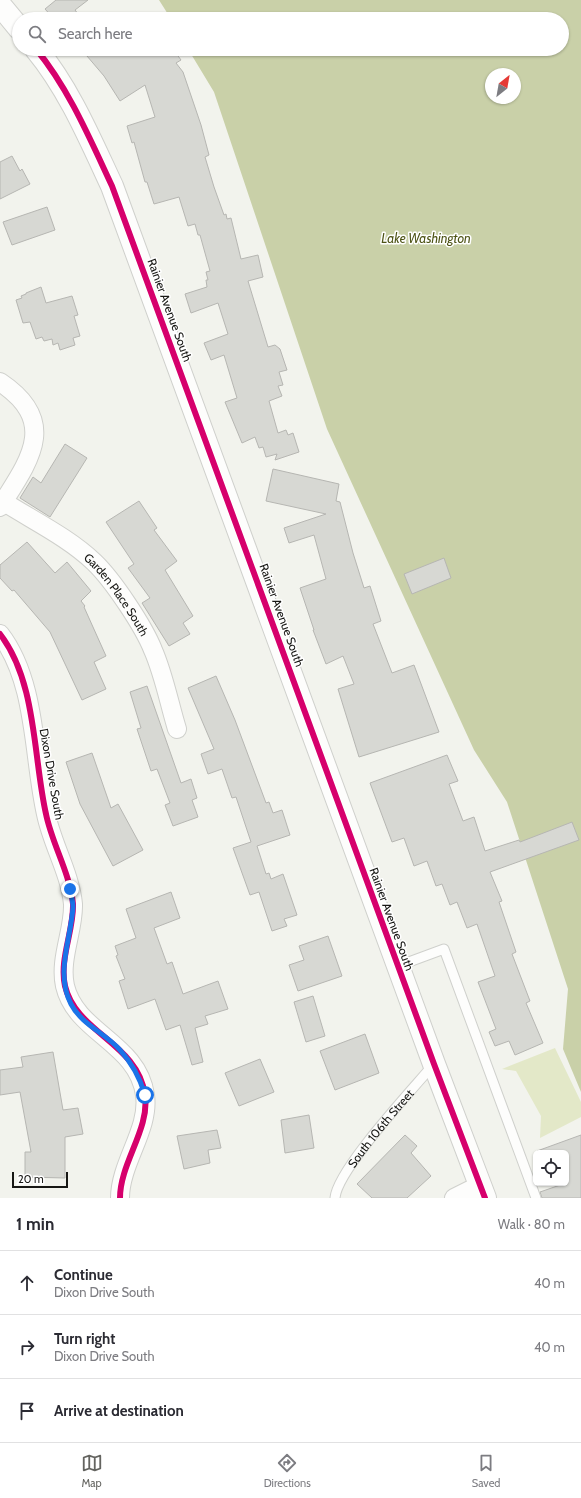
<!DOCTYPE html>
<meta charset="utf-8">
<style>
:root{--surface:#fff;--page:#f7f7f7;--text:#2b2b33;--muted:#7c7c81;--line:#e1e1e2;--accent:#646460}
body{margin:0;font-family:Cabin,sans-serif;background:var(--page);color:var(--text)}
.controls{position:absolute;right:12px;bottom:12px;display:grid;overflow:hidden;border-radius:6px;box-shadow:0 1px 3px #0004}
.controls button{width:36px;height:36px;display:grid;place-items:center;padding:0;border:0;border-bottom:1px solid var(--line);background:var(--surface);color:var(--text);font:20px sans-serif}
.compass{position:absolute;left:485px;top:68px;width:36px;height:36px;border-radius:50%;background:var(--surface);box-shadow:0 1px 3px #0004;rotate:31deg}
.scale{position:absolute;left:12px;bottom:10px;width:56px;box-sizing:border-box;padding-left:4px;border:2px solid #171714;border-top:0;font-size:11px;line-height:14px;white-space:nowrap;color:#171714;-webkit-text-stroke:3px #fff;paint-order:stroke}
.stop{position:absolute;width:12px;height:12px;margin:-9px;border:3px solid #1a73e8;border-radius:50%;background:#fff}
.stop.end{background:#1a73e8;border-color:#fff;box-shadow:0 1px 4px #0008}
.list{margin:0;padding:0;list-style:none}
h2{display:flex;justify-content:space-between;align-items:center;height:52px;margin:0;padding:0 16px;font-size:17px}
h2 small{font-size:13px;font-weight:400;color:var(--muted)}
.list li{display:grid;grid-template-columns:26px 1fr auto;gap:12px;align-items:center;box-sizing:border-box;height:64px;padding:0 16px;border-top:1px solid var(--line)}
.list b{display:block;font-size:15px;white-space:nowrap}
.list p{margin:0;font-size:13px;white-space:nowrap;color:var(--muted)}
.list em{font-size:13px;font-style:normal;color:var(--muted)}
.icon{flex:none;width:22px;height:22px;fill:none;stroke:currentColor;stroke-width:2;stroke-linecap:round;stroke-linejoin:round}
.map{position:relative;flex:none;width:581px;height:1198px;overflow:hidden}
.search{position:absolute;background:var(--surface);box-shadow:0 1px 3px #0004;left:12px;right:12px;top:12px;height:44px;display:flex;align-items:center;gap:10px;box-sizing:border-box;padding:0 14px;border-radius:22px;color:var(--muted);font-size:15px}
.sheet{height:244px;background:var(--surface)}
nav{display:flex;justify-content:space-around;align-items:center;box-sizing:border-box;height:56px;border-top:1px solid var(--line);background:var(--surface);font-size:11px;color:var(--muted)}
nav a{display:grid;justify-items:center;gap:2px}
nav .on{color:var(--accent)}
.map>svg:first-child{display:block}
.green{fill:#e3e8c8}
.water{fill:#c9d0a8;fill-rule:evenodd}
.building{fill:#d7d8d3;stroke:#b6b6b2}
.lines{fill:none;stroke-linecap:round;stroke-linejoin:round}
.lane-casing{stroke:#cfd0cc;stroke-width:11}
.street-casing{stroke:#cfd0cc;stroke-width:20}
.primary-casing{stroke:#cfd0cc;stroke-width:24}
.lane{stroke:#fdfdfc;stroke-width:9}
.street{stroke:#fdfdfc;stroke-width:18}
.primary{stroke:#fdfdfc;stroke-width:22}
.cycleway-casing{stroke:#fff;stroke-width:8}
.cycleway{stroke:#d6006c;stroke-width:6}
.route{stroke:#1a73e8;stroke-width:5}
.labels{text-anchor:middle;dominant-baseline:central;stroke-width:3;stroke-linejoin:round;paint-order:stroke}
.street-label{font-size:12px;fill:#171714;stroke:#fff}
.water-label{font-size:13px;font-style:italic;fill:#4d5315;stroke:#fff}
</style>
<div class="map">
<svg width="581" height="1198" viewBox="0 0 581 1198">
<rect width="100%" height="100%" fill="#f2f3ed"/>
<path class="green" d="M555,1048L581,1102V1117L540,1138L541,1116L516,1071L502,1069Z"/>
<path class="water" d="M159,0H581V1092L563,1049L568,989L507,802L474,750L327,429L214,92L188,49H562V19H171ZM491,74H515V98H491Z"/>
<path class="building" d="M56,0H88L75,10L82,19H54L45,9Z
M81,49H173L181,60L176,63L183,72L201,125L209,155L205,157L214,187L224,215L226,214L227,219L231,218L241,259L258,255L263,277L248,281L268,347L275,345L280,349L287,370L279,372L283,385L278,386L282,396L269,401L278,433L286,430L288,435L293,433L299,452L275,460L277,454L266,457L263,447L259,448L255,437L242,443L225,402L237,398L224,355L211,360L204,343L228,334L218,303L191,313L185,294L207,287L206,280H208L206,272L210,271L200,235H198L195,224L188,226L179,197L154,204L147,182H145L134,142L132,143L127,126L155,117L145,85L120,101L104,76Z
M12,156L20,171L22,169L30,184L0,199V162Z
M47,207L55,230L12,245L3,222Z
M41,287L46,303L72,296L78,315L74,316L80,336L73,338L75,345L60,350L58,343L53,345L52,339L44,341L42,337L36,339L30,322L23,323L16,300L22,298L21,296L26,294V293Z
M65,444L87,458L50,517L20,498L33,477L41,483Z
M273,469L339,484L336,501L340,502L353,553L364,588L370,586L381,621L373,624L392,673L414,665L439,732L359,757L338,689L354,684L343,656L326,664L313,630H314L300,588L326,579L314,535L289,543L284,528L326,514L266,501Z
M139,501L157,528L154,530L177,561L165,570L193,616L183,623L190,634L169,646L142,603L150,598L128,568L134,564L106,522Z
M27,542L55,573L67,562L91,591L81,601L85,606L84,607L106,656L94,662L106,689L82,700L50,632L14,590L12,591L0,578V565Z
M444,558L451,578L412,594L404,574Z
M216,676L235,720L266,803L269,802L273,813L282,810L290,835L257,846L266,874L269,873L271,879L283,874L297,915L284,919L287,926L272,931L259,892L250,895L233,848L251,842L236,797L232,798L222,769L208,774L201,754L214,749L188,688Z
M147,686L181,783L191,779L197,798L192,800L198,817L173,826L165,805L170,803L157,769L151,771L137,729L141,728L130,692Z
M92,753L111,808L118,804L143,850L113,866L80,804L66,762Z
M447,755L458,781L449,784L463,821L474,817L485,851L519,840L520,842L572,822L579,840L490,872L502,901L499,902L516,952L512,954L530,1001L526,1003L543,1043L515,1055L509,1041L495,1046L489,1032L496,1029L478,982L495,976L477,924L467,928L457,902L450,905L442,884L436,886L427,861L414,866L404,838L392,842L370,783Z
M171,892L180,918L154,928L167,964L172,962L183,994L218,981L228,1009L205,1016L208,1024L195,1028L203,1062L192,1065L180,1025L166,1030L155,999L128,1009L119,981L125,979L116,956L118,955L115,946L136,938L126,909Z
M328,936L342,976L298,991L289,965L304,960L299,946Z
M313,996L325,1036L306,1042L294,1002Z
M365,1034L379,1073L335,1090L320,1051Z
M53,1052L63,1110L78,1108L83,1134L65,1137V1178L25,1177V1152H31L20,1092L0,1095V1070L23,1067L21,1057Z
M260,1059L274,1092L239,1106L225,1073Z
M309,1115L314,1148L285,1153L281,1120Z
M217,1130L221,1148L208,1150L210,1163L184,1169L177,1136Z
M405,1135L417,1146L411,1153L431,1176L407,1198H372L357,1184Z
M581,1135V1198H542L540,1192L566,1183V1153H537V1151Z"/>
<g class="lines">
<defs>
<g id="lane">
<path d="M398,966L444,949L536,1198"/>
<path id="s1" d="M335,1198C337,1170 412,1090 433,1065"/>
</g>
<g id="street">
<path d="M0,382C60,422 29,461 0,507"/>
<path id="s2" d="M4,502C34,521 69,538 94,562C113,580 144,627 153,650C164,675 169,703 177,729"/>
<path d="M0,634C37,682 33,757 46,814C52,844 70,873 73,904C74,930 59,959 65,986C76,1033 138,1043 145,1095C150,1129 120,1163 120,1198"/>
<path d="M454,1198L480,1185"/>
</g>
<path id="primary" d="M0,5L19,28
M36,49C69,89 90,139 112,186L434,1064L485,1198"/>
</defs>
<use href="#lane" class="lane-casing"/>
<use href="#street" class="street-casing"/>
<use href="#primary" class="primary-casing"/>
<use href="#lane" class="lane"/>
<use href="#street" class="street"/>
<use href="#primary" class="primary"/>
<defs>
<path id="cycleway" d="M36,49C69,89 90,139 112,186L434,1064L485,1198
M0,634C37,682 33,757 46,814C52,844 70,873 73,904C74,930 59,959 65,986C76,1033 138,1043 145,1095C150,1129 120,1163 120,1198"/>
</defs>
<use href="#cycleway" class="cycleway-casing"/>
<use href="#cycleway" class="cycleway"/>
</g>
<g class="lines">
<path class="route" d="M70,889C71,895 73,901 73,907C71,939 55,973 71,1004C82,1025 105,1033 120,1050C132,1063 140,1078 145,1095"/>
</g>
<g class="labels">
<g class="street-label">
<text transform="translate(170 310) rotate(70)">Rainier Avenue South</text>
<text stroke="none"><textPath href="#s2" startOffset="148">Garden Place South</textPath></text>
<text transform="translate(282 615) rotate(70)">Rainier Avenue South</text>
<text transform="translate(52 774) rotate(80)">Dixon Drive South</text>
<text transform="translate(392 919) rotate(70)">Rainier Avenue South</text>
<text stroke="none"><textPath href="#s1" startOffset="84">South 106th Street</textPath></text>
</g>
<g class="water-label">
<text x="426" y="238">Lake Washington</text>
</g>
</g>
</svg>
<div class="controls">
<button><svg class="icon" aria-label="locate" viewBox="0 0 24 24"><circle cx="12" cy="12" r="6"/><path d="M12 2v4M12 18v4M2 12h4M18 12h4"/></svg></button>
</div>
<svg class="compass" viewBox="-18 -18 36 36"><path d="M0-13l5 13h-10z" fill="#e53935"/><path d="M0 13l5-13h-10z" fill="#7c7c81"/></svg>
<div class="scale">20 m</div>
<div class="stop" style="left:145px;top:1095px"></div>
<div class="stop end" style="left:70px;top:889px"></div>
<div class="search"><svg class="icon" aria-label="search" viewBox="0 0 24 24"><circle cx="10" cy="10" r="6"/><path d="M15 15l6 6"/></svg>Search here</div>
</div>
<section class="sheet">
<h2>1 min<small>Walk · 80 m</small></h2>
<ul class="list">
<li><svg class="icon" aria-label="ahead" viewBox="0 0 24 24"><path d="M12 20V5M6 11l6-6 6 6"/></svg><div><b>Continue</b><p>Dixon Drive South</p></div><em>40 m</em></li>
<li><svg class="icon" aria-label="right" viewBox="0 0 24 24"><path d="M7 20v-9h11M14 6l5 5-5 5"/></svg><div><b>Turn right</b><p>Dixon Drive South</p></div><em>40 m</em></li>
<li><svg class="icon" aria-label="arrive" viewBox="0 0 24 24"><path d="M6 21V4h12l-3 4 3 4H6"/></svg><div><b>Arrive at destination</b></div></li>
</ul>
</section>
<nav>
<a class="on"><svg class="icon" aria-label="map" viewBox="0 0 24 24"><path d="M3 6l6-2 6 2 6-2v14l-6 2-6-2-6 2zM9 4v14M15 6v14"/></svg>Map</a>
<a><svg class="icon" aria-label="directions" viewBox="0 0 24 24"><path d="M12 3l9 9-9 9-9-9zM9 14v-3h6M13 9l2 2-2 2"/></svg>Directions</a>
<a><svg class="icon" aria-label="saved" viewBox="0 0 24 24"><path d="M7 4h10v16l-5-4-5 4z"/></svg>Saved</a>
</nav>
